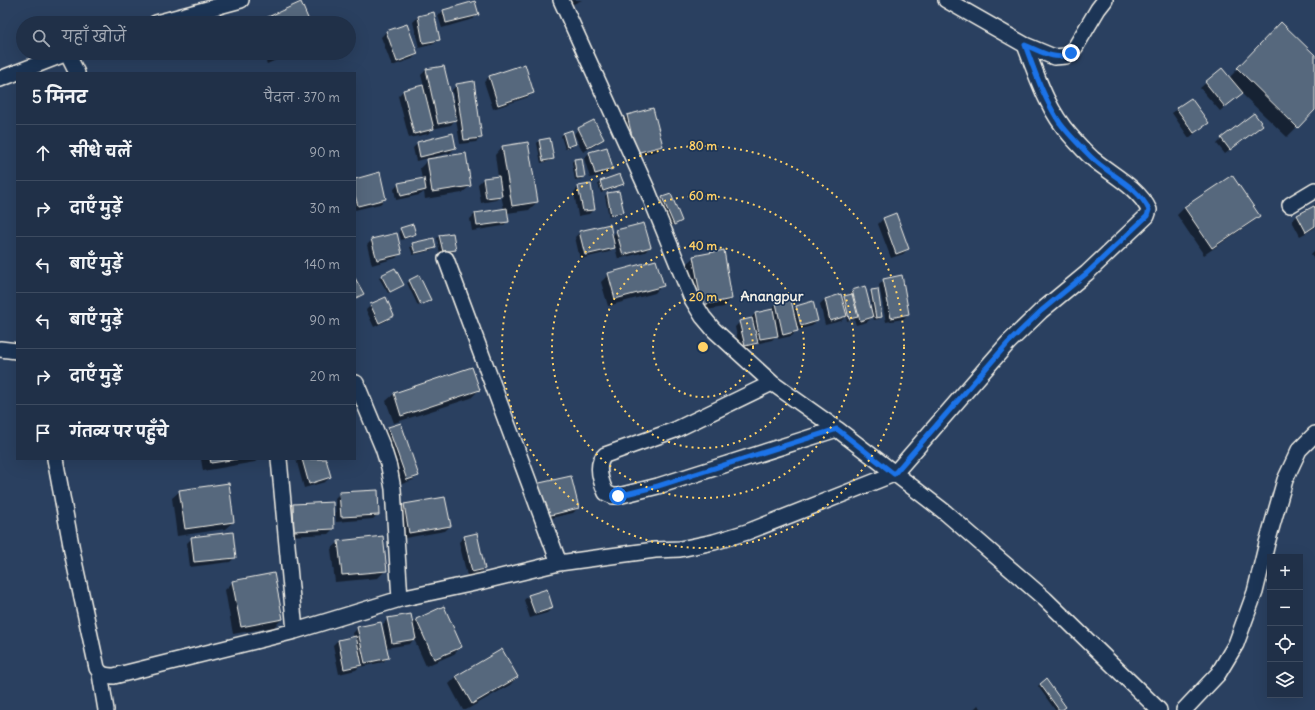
<!DOCTYPE html>
<html lang="hi">
<meta charset="utf-8">
<style>
:root{--surface:#203048;--page:#2d3c52;--text:#f1f3f6;--muted:#a2a9b4;--line:#3d4b60}
body{margin:0;font-family:Delius,"Playpen Sans Deva",sans-serif;background:var(--page);color:var(--text)}
.controls{position:absolute;right:12px;bottom:12px;display:grid;overflow:hidden;border-radius:0px;box-shadow:0 4px 16px #0002}
.controls button{width:36px;height:36px;display:grid;place-items:center;padding:0;border:0;border-bottom:1px solid var(--line);background:var(--surface);color:var(--text);font:20px sans-serif}
.stop{position:absolute;width:12px;height:12px;margin:-9px;border:3px solid #1a73e8;border-radius:50%;background:#fff}
.stop.end{background:#1a73e8;border-color:#fff;box-shadow:0 1px 4px #0008}
.list{margin:0;padding:0;list-style:none}
h2{display:flex;justify-content:space-between;align-items:center;height:52px;margin:0;padding:0 16px;font-size:17px}
h2 small{font-size:13px;font-weight:400;color:var(--muted)}
.list li{display:grid;grid-template-columns:26px 1fr auto;gap:12px;align-items:center;box-sizing:border-box;height:56px;padding:0 16px;border-top:1px solid var(--line)}
.list b{display:block;font-size:15px;white-space:nowrap}
.list em{font-size:13px;font-style:normal;color:var(--muted)}
.icon{flex:none;width:22px;height:22px;fill:none;stroke:currentColor;stroke-width:2;stroke-linecap:round;stroke-linejoin:round}
.map{position:relative;flex:none;width:1315px;height:710px;overflow:hidden}
.search{position:absolute;background:var(--surface);box-shadow:0 4px 16px #0002;left:16px;top:16px;width:340px;height:44px;display:flex;align-items:center;gap:10px;box-sizing:border-box;padding:0 14px;border-radius:22px;color:var(--muted);font-size:15px}
.panel{position:absolute;background:var(--surface);box-shadow:0 4px 16px #0002;left:16px;top:72px;width:340px;height:388px;border-radius:0px}
.map>svg:first-child{display:block}
.shadow{fill:#0007}
.building{fill:#56677d;stroke:#f4f1e8}
.lines{fill:none;stroke-linecap:round;stroke-linejoin:round}
.minor-casing{stroke:#f4f1e8;stroke-width:18}
.minor{stroke:#1d3557;stroke-width:15}
.route{stroke:#1a73e8;stroke-width:5}
.ring{fill:none;stroke:#ffd166;stroke-width:2;stroke-dasharray:2 4}
.labels{text-anchor:middle;dominant-baseline:central;stroke-width:3.5;stroke-linejoin:round;paint-order:stroke}
.district-label{font-size:14px;font-weight:bold;fill:#f4f1e8;stroke:#1d3557}
.centre{fill:#ffd166;stroke:#1d3557;stroke-width:2}
.ring-label{font-size:12px;text-anchor:middle;font-weight:bold;fill:#ffd166;stroke:#1d3557;stroke-width:3.5;stroke-linejoin:round;paint-order:stroke}
</style>
<div class="map">
<svg width="1315" height="710" viewBox="0 0 1315 710">
<rect width="100%" height="100%" fill="#2a4060"/>
<filter id="ink" filterUnits="userSpaceOnUse"><feTurbulence type="fractalNoise" baseFrequency=".025" numOctaves="2"/><feDisplacementMap in="SourceGraphic" scale="8" xChannelSelector="R" yChannelSelector="G"/><feConvolveMatrix kernelMatrix="1 2 1 2 8 2 1 2 1" color-interpolation-filters="sRGB"/></filter>
<g filter="url(#ink)">
<path class="shadow" d="M566,0H582L569,6Z
M443,11L478,14L473,19L442,28L438,16Z
M434,14L439,39L434,44L419,48L413,22L418,17Z
M1281,24L1315,56V109L1287,137L1241,93L1220,111L1200,88L1222,69L1229,78Z
M386,32L417,54L412,59L392,66L381,37Z
M262,53H292L267,64Z
M443,67L453,110H455L452,90L457,85L481,137L476,142L460,144L456,119L451,125L432,129L428,134L409,138L398,96L403,91L424,86L421,75L426,70Z
M489,77L533,92L528,97L493,109L484,82Z
M652,109L662,146L657,151L632,157L622,121L627,116Z
M1177,109L1207,123L1189,138L1172,113Z
M594,121L603,139L598,144L583,152L574,134L578,129Z
M1256,130L1225,154L1217,144L1222,139Z
M571,131L575,144L573,146L565,149L561,136L563,134Z
M539,141L553,159L550,161L541,163L537,143Z
M418,143L455,148L450,153L416,161L413,148Z
M502,147L537,202L529,210L507,213L508,221L503,226L472,231L470,219L475,214L504,209L501,195L496,200L481,203L478,184L483,179L498,177L495,155Z
M606,148L612,169L607,174L590,178L584,158L589,153Z
M428,160L470,186L462,193L425,199L424,192L420,195L396,200L394,189L399,184L422,179L420,168Z
M574,160L584,176L582,179L575,180L572,162Z
M355,180L385,199L380,204L355,210Z
M600,182L623,183L620,186L601,193L598,184Z
M579,187L594,209L589,214L578,216L574,192Z
M607,194L623,212L621,214L609,217L605,196Z
M663,198L681,221L679,223L671,226L661,200Z
M1315,204V228L1300,236L1292,221L1297,216L1314,207L1313,206Z
M1185,207L1258,216L1251,223L1204,255L1177,215Z
M883,219L908,249L903,254L891,258L878,224Z
M401,229L415,234L413,236L401,240L399,231Z
M617,231L650,247L645,252L618,259L615,247L609,252L580,259L575,237L580,232L612,236Z
M440,236L455,249L453,252L440,254L437,238Z
M372,240L401,253L396,258L372,265L367,245Z
M413,244L435,247L433,250L413,255L410,247Z
M1315,250V261L1311,254Z
M694,257L731,299L724,307L695,312L686,264Z
M609,274L662,285L655,293L608,306L601,282Z
M382,276L401,287L388,293L379,278Z
M419,277L430,300L418,306L407,283Z
M884,280L908,314L903,319L886,322L879,285Z
M853,291L871,312L872,311L870,293L872,291L881,316L879,319L874,320L873,316L867,322L856,325L854,319L847,321L846,316L841,321L825,325L820,304L825,299L841,300Z
M812,302L817,321L812,326L797,330L792,336L778,339L777,335L772,340L756,344L752,348L740,351L735,327L740,322L750,319L755,314L772,311L771,309L776,304L792,310L796,307Z
M371,305L393,315L388,320L374,327L366,310Z
M472,368L479,390L471,398L394,423L386,401L394,394Z
M389,428L418,475L413,480L402,484L384,433Z
M201,459H258L255,462L203,471Z
M296,459H325L330,477L325,482L304,488Z
M536,485L578,508L573,513L538,521Z
M180,491L233,522L225,529L177,536L172,498Z
M340,493L378,514L373,519L336,522L335,498Z
M332,503L333,529L328,534L289,536L288,510L293,505Z
M405,505L450,526L445,531L405,538L400,510Z
M464,537L484,569L479,574L467,576L459,542Z
M192,538L235,557L230,562L190,567L187,543Z
M339,542L386,570L378,578L335,582L331,549Z
M233,582L282,619L274,627L233,634L225,590Z
M529,595L552,608L547,613L530,618L524,600Z
M388,619L412,624L417,619L461,647L454,654L426,666L414,639L410,644L386,648L388,657L383,662L360,667V666L356,670L339,674L333,645L338,640L354,637L353,633L358,628L384,633L383,624Z
M502,650L517,677L510,685L466,710H463L449,684L456,677Z
M1040,684L1061,710H1055L1038,686Z
M978,705L983,710H973Z"/>
<path class="building" d="M475,1L479,15L446,23L443,10Z
M301,2L310,23H259V21Z
M434,12L440,40L423,43L418,16Z
M1281,22L1315,55V110L1298,128L1237,68Z
M407,24L418,54L397,62L386,31Z
M525,64L534,93L498,105L489,76Z
M444,66L457,120L438,124L426,69Z
M1222,68L1243,93L1225,107L1205,82Z
M474,81L482,138L464,140L456,84Z
M423,85L434,129L414,134L403,90Z
M1191,98L1209,123L1194,133L1176,108Z
M653,108L663,146L636,153L627,115Z
M1254,113L1263,125L1230,150L1221,138Z
M594,120L604,139L588,148L578,128Z
M572,130L576,144L567,147L563,133Z
M453,133L456,148L420,157L417,142Z
M550,138L554,159L543,161L539,140Z
M528,142L538,202L512,206L502,146Z
M607,147L613,169L595,174L589,152Z
M466,153L471,186L432,192L427,159Z
M582,158L585,177L577,178L574,159Z
M380,172L386,199L358,206L355,195V179Z
M620,174L624,184L603,191L600,181Z
M1232,175L1260,216L1212,248L1184,207Z
M499,176L502,196L486,198L483,178Z
M424,178L426,190L401,196L398,183Z
M591,184L595,210L583,211L578,186Z
M619,191L624,212L611,215L607,193Z
M671,194L682,221L674,225L662,197Z
M1314,206L1315,208V226L1306,232L1297,215Z
M507,208L509,222L477,226L475,213Z
M896,213L909,249L896,254L883,218Z
M644,223L651,247L623,255L616,230Z
M413,224L416,234L404,238L400,228Z
M610,224L615,248L585,255L579,231Z
M397,233L402,254L377,260L371,239Z
M453,233L456,250L443,252L439,235Z
M434,238L436,248L415,253L412,243Z
M724,250L732,299L702,305L693,256Z
M656,260L664,286L615,299L608,273Z
M395,268L404,285L390,292L381,275Z
M419,275L431,300L421,305L409,280Z
M902,275L909,314L891,318L883,279Z
M355,278L364,294L356,298L355,296Z
M865,286L873,317L860,321L852,290Z
M878,289L882,317L876,318L871,290Z
M841,294L847,316L830,321L825,299Z
M852,294L858,317L849,319L844,296Z
M386,297L394,316L379,323L370,304Z
M791,300L798,331L783,335L776,303Z
M813,301L818,321L801,326L796,306Z
M773,309L778,336L760,339L755,313Z
M752,318L758,343L745,346L739,321Z
M472,367L480,390L401,416L394,393Z
M401,423L419,476L407,480L388,427Z
M210,459H237L211,463Z
M302,459H326L331,477L309,484Z
M571,476L579,508L543,517L535,484Z
M229,483L234,522L185,529L179,490Z
M378,490L379,515L341,517L339,492Z
M445,497L451,526L409,533L404,504Z
M333,502L334,529L294,531L293,504Z
M233,532L236,558L194,562L191,537Z
M477,533L485,569L472,572L464,536Z
M383,536L387,571L342,575L338,541Z
M274,573L283,619L241,627L232,581Z
M547,589L553,608L535,614L528,595Z
M444,606L462,647L434,659L416,619Z
M411,614L416,639L392,643L387,618Z
M381,622L389,658L365,663L357,627Z
M356,636L362,665L344,669L338,640Z
M502,649L518,677L472,704L456,676Z
M1046,679L1066,707L1062,710H1059L1040,684Z"/>
<g class="lines">
<defs>
<path id="minor" d="M561,0L647,189L692,299L703,317L714,330L772,383L837,429L946,513L1045,599L1159,710
M946,0L1025,45L1054,57L1066,56L1071,53L1076,46L1098,9L1105,0
M156,23L241,0
M67,53L77,73
M0,79L67,53
M1290,205L1315,190
M446,259L559,563
M0,349L17,351
M356,383L383,448L389,467L393,489L400,599
M772,383L675,430L605,455C595,464 601,482 606,493L613,496H618L658,486L837,429
M55,459L74,561L97,668C101,675 105,676 114,676L295,631L400,599L484,581L559,563L655,550L680,549L714,542L747,532L894,474L1008,343L1041,311L1087,273L1147,216L1149,210C1139,188 1111,174 1093,159C1085,152 1077,143 1070,135C1047,109 1037,76 1025,45
M279,459L295,631
M100,674L106,710
M1184,710L1218,674L1236,644L1255,592L1267,543L1285,480L1299,450L1315,434"/>
</defs>
<use href="#minor" class="minor-casing"/>
<use href="#minor" class="minor"/>
</g>
</g>
<g class="lines" filter="url(#ink)">
<path class="route" d="M618,496L658,486L837,429L894,474L1008,343L1041,311L1087,273L1147,216L1149,210C1138,186 1109,175 1091,157C1080,146 1069,135 1060,123C1044,99 1035,72 1025,45C1040,51 1056,62 1071,53"/>
</g>
<g class="ring">
<circle cx="703" cy="347" r="50"/>
<circle cx="703" cy="347" r="101"/>
<circle cx="703" cy="347" r="151"/>
<circle cx="703" cy="347" r="201"/>
</g>
<g class="labels">
<g class="district-label">
<text x="772" y="296">Anangpur</text>
</g>
</g>
<circle cx="703" cy="347" r="6" class="centre"/>
<g class="ring-label">
<text x="703" y="150">80 m</text>
<text x="703" y="200">60 m</text>
<text x="703" y="250">40 m</text>
<text x="703" y="301">20 m</text>
</g>
</svg>
<div class="controls">
<button>+</button>
<button>−</button>
<button><svg class="icon" aria-label="locate" viewBox="0 0 24 24"><circle cx="12" cy="12" r="6"/><path d="M12 2v4M12 18v4M2 12h4M18 12h4"/></svg></button>
<button><svg class="icon" aria-label="layers" viewBox="0 0 24 24"><path d="M12 4l9 5-9 5-9-5zM3 14l9 5 9-5"/></svg></button>
</div>
<div class="stop" style="left:618px;top:496px"></div>
<div class="stop end" style="left:1071px;top:53px"></div>
<div class="search"><svg class="icon" aria-label="search" viewBox="0 0 24 24"><circle cx="10" cy="10" r="6"/><path d="M15 15l6 6"/></svg>यहाँ खोजें</div>
<section class="panel">
<h2>5 मिनट<small>पैदल · 370 m</small></h2>
<ul class="list">
<li><svg class="icon" aria-label="ahead" viewBox="0 0 24 24"><path d="M12 20V5M6 11l6-6 6 6"/></svg><div><b>सीधे चलें</b></div><em>90 m</em></li>
<li><svg class="icon" aria-label="right" viewBox="0 0 24 24"><path d="M7 20v-9h11M14 6l5 5-5 5"/></svg><div><b>दाएँ मुड़ें</b></div><em>30 m</em></li>
<li><svg class="icon" aria-label="left" viewBox="0 0 24 24"><path d="M17 20v-9H6M10 6l-5 5 5 5"/></svg><div><b>बाएँ मुड़ें</b></div><em>140 m</em></li>
<li><svg class="icon" aria-label="left" viewBox="0 0 24 24"><path d="M17 20v-9H6M10 6l-5 5 5 5"/></svg><div><b>बाएँ मुड़ें</b></div><em>90 m</em></li>
<li><svg class="icon" aria-label="right" viewBox="0 0 24 24"><path d="M7 20v-9h11M14 6l5 5-5 5"/></svg><div><b>दाएँ मुड़ें</b></div><em>20 m</em></li>
<li><svg class="icon" aria-label="arrive" viewBox="0 0 24 24"><path d="M6 21V4h12l-3 4 3 4H6"/></svg><div><b>गंतव्य पर पहुँचे</b></div></li>
</ul>
</section>
</div>
